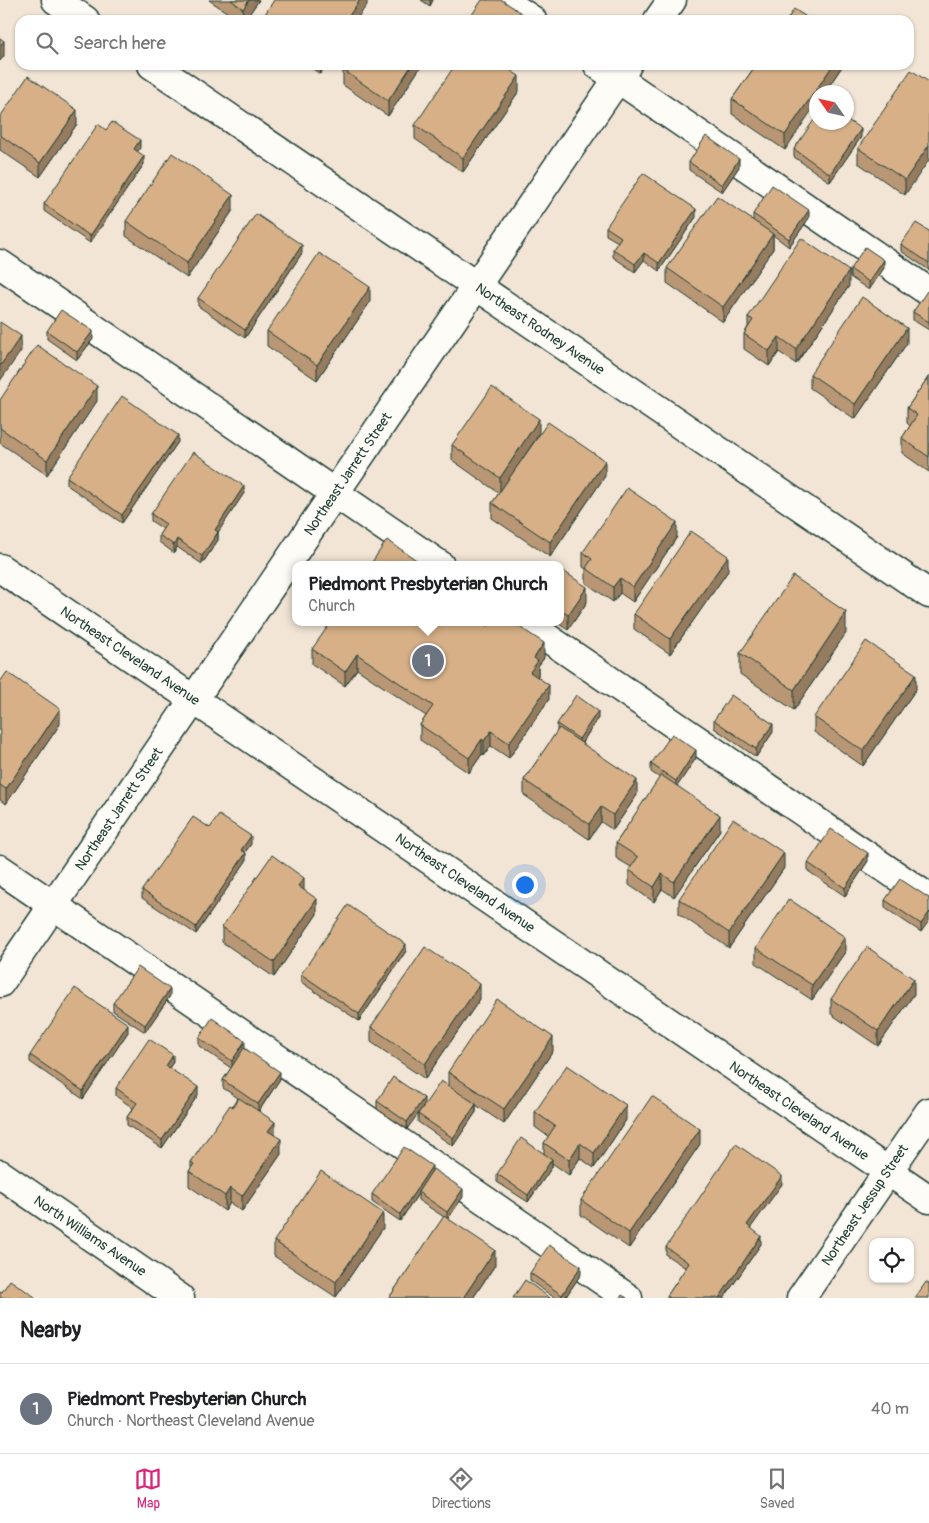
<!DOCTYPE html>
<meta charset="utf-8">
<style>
:root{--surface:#fff;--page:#f6f6f6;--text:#202124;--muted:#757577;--line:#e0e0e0;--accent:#db2777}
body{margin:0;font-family:Pangolin,sans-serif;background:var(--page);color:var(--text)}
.controls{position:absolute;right:15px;bottom:15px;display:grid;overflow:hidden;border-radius:10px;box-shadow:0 1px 4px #0004}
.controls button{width:45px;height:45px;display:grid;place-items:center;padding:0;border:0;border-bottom:1px solid var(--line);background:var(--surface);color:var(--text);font:25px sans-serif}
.compass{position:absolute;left:809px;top:85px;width:45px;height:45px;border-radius:50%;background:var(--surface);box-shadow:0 1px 4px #0004;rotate:304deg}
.you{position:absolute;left:524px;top:884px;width:18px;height:18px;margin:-12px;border:4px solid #fff;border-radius:50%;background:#1a73e8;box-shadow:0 0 0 8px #1a73e833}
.badge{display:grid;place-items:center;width:32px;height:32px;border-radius:50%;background:var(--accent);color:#fff;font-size:16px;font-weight:700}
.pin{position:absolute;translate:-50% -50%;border:2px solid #fff;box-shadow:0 1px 5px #0006}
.popup{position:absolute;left:292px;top:561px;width:272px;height:65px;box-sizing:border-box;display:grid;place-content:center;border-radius:10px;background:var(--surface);filter:drop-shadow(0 1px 4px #0005);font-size:16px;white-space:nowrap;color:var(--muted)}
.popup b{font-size:19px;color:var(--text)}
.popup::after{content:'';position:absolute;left:50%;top:100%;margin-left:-10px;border:10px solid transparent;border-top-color:var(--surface)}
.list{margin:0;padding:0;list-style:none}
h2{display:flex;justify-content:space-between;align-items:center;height:65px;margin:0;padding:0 20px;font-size:21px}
h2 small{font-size:16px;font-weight:400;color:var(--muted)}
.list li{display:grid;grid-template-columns:32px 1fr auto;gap:15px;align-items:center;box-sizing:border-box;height:90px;padding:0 20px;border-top:1px solid var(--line)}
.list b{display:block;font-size:19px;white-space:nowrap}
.list p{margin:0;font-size:16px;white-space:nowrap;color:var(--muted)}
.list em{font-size:16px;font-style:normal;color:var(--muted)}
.icon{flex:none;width:28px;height:28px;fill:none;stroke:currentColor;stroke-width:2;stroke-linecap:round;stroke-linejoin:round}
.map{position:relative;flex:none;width:929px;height:1298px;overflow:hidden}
.search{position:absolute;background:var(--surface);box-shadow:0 1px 4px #0004;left:15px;right:15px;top:15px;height:55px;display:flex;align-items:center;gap:12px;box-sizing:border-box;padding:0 18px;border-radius:15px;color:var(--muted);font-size:19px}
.sheet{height:155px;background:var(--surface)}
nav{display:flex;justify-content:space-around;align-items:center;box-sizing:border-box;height:70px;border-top:1px solid var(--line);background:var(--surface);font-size:14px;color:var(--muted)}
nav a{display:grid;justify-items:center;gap:2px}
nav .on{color:var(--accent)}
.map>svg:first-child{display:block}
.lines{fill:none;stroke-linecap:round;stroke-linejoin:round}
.minor-casing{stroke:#1f3d34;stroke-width:31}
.minor{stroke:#fdfcf7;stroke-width:28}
.wall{fill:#b99775;stroke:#1f3d34}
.shaded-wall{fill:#967b5f;stroke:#1f3d34}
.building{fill:#d7b088;stroke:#1f3d34}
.labels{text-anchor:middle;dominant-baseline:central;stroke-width:4.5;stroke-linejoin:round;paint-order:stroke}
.street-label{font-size:14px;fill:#1f3d34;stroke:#fdfcf7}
</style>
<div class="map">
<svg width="929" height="1298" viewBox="0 0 929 1298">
<rect width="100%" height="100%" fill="#f2e5d6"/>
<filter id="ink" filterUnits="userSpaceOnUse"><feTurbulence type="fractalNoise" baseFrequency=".02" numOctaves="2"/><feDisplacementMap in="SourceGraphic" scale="10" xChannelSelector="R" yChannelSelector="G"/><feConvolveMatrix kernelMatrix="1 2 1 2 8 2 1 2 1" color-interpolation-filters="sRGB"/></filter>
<g filter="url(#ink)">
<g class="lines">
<defs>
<path id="minor" d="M56,0L85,20
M502,0L532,20
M658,20L672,0
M152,65L929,594
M598,65L929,292
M0,264L440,565
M0,568L929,1199
M524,622L929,898
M0,869L628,1298
M0,983L627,65
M0,1174L180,1298
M801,1298L929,1112"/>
</defs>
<use href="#minor" class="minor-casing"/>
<use href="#minor" class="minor"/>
</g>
<path class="wall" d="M209,0H259L245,20H238Z
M421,0H433L430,6Z
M471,16L527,20H471Z
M307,65H326L320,74Z
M422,65L388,116L343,85V70Z
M756,65H843L825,92H816L785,150L732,114V99Z
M929,82L905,195L858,163V148Z
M519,91L463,172L415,139V125Z
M0,117L77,124L40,177L0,150Z
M106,130L140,148L137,151L144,164L90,243L44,211V204Z
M861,137L830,182L794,157V149Z
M689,162L739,167L722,192L689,170Z
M233,210L187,278L126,236V221Z
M753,214L809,218L789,247L773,235V249L723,322L667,283V268L753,221Z
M696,217L659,271L644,260L635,272L613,257V249L618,242L606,235V227Z
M929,231V270L901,251V244Z
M302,253L245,338L198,306V298Z
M884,268L869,290L850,277V269Z
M849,286L796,364L779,352L769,366L744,349V334L748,327V317Z
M929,292V330L913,320V312Z
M370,302L317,380L267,346V331Z
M47,331L93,339L77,360L47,339Z
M907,343L855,419L810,388V374Z
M929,376V472L902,453V438L910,426L907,423V408Z
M0,400L97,401L47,475L0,443Z
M539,434L605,476L550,557L492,518V503L499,493L452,460V445Z
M178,442L122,523L67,485V477Z
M244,493L218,532V540L202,564L177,547L174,553L159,542V535L163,529L151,521V514Z
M677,537L633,602L620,593L613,602L586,583V569L583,567V552Z
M560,569L587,602L568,630L556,622H560Z
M728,571L670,654L634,629V614Z
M343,624L488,626L544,658L538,666V676L537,677L549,699L509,758L491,746L484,756L482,754L469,773L420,740V725L426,716L357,669L345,686L312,664V649Z
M846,633L794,710L740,674V653Z
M0,682L60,724L6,804L0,800Z
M916,689L863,766L814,732V717Z
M598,718L582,743L637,795L613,830L601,822L589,839L524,795V780L557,732V724Z
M714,720L773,732L756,757L714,728Z
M696,758L677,786L720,830L674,897L662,889L654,902L629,885V870L631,867L616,858V843L660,778L651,772V764Z
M210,828L251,844L245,852L246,861L196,934L142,898V890Z
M868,861L845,896L808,871V863Z
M784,868L729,948L679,914V899Z
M304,890L317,914L274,977L222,942V927Z
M929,898L921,932L885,908V900Z
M756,948L845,952L812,1000L756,963Z
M406,951L359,1021L301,982V974Z
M914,994L878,1046L831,1014V999Z
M170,996L145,1032L113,1011V1003Z
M480,999L425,1079L371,1042V1027Z
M128,1032L83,1099L30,1062V1055Z
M199,1038L245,1048L280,1079L259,1111L275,1135L281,1154L242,1211L230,1203L225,1211L189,1186V1171L191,1169V1162L238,1098L223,1088V1080L231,1068L199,1046Z
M553,1051L504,1124L476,1105V1112L453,1146L418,1122V1114L448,1086V1072Z
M173,1062L169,1068L198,1095L162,1148L127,1125V1117L133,1108L116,1096V1088Z
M424,1098L407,1129L377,1109V1101Z
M535,1112L626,1120L594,1168L580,1158L569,1175L552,1163V1167L528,1202L497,1182V1174L544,1154V1143L549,1137L535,1127Z
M700,1144L629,1248L581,1215V1200Z
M432,1171L463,1197L448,1218L495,1265L473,1298H389L444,1217L418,1200V1194L400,1221L372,1202V1194Z
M782,1184L750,1228L761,1244L724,1298H667V1296L686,1268L666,1255V1247Z
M383,1228L336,1297L274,1256V1241Z
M530,1273L581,1274L565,1298H555L530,1281Z"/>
<path class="shaded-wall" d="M249,0H259L245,20H243V9Z
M360,0H367V5L356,20H346Z
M430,0H433L430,6Z
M4,41V56L0,61V46Z
M320,65H326L320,74Z
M412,65H422L388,116V101Z
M833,65H843L825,92H816V104L785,150V135Z
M519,76V91L463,172V158Z
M77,110V124L40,177V163Z
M861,129V137L830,182V174Z
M140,140V148L134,157V149Z
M929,145V160L905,195V180Z
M144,156V164L90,243V236Z
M739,159V167L722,192V185Z
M233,195V210L187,278V263Z
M696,209V217L659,271V263Z
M809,210V218L789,247V239Z
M773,234V249L723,322V307Z
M302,245V253L245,338V330Z
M644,253V260L635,272V264Z
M884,260V268L869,290V282Z
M849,271V286L796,364V349Z
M370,287V302L317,380V365Z
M907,328V343L855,419V404Z
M93,331V339L77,360V352Z
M21,336V351L0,381V366Z
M779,337V352L769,366V351Z
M97,386V401L47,475V460Z
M539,419V434L500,493V478Z
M178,435V442L122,523V515Z
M605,461V476L550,557V542Z
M244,486V493L215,537V530Z
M677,522V537L633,602V587Z
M218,532V540L202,564V556Z
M177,539V547L174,553V545Z
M728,556V571L670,654V639Z
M620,578V593L613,602V587Z
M587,587V602L568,630V615Z
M846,612V633L794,710V690Z
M544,643V658L538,666V676L530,687V672L534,658Z
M357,654V669L345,686V672Z
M916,674V689L863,766V751Z
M549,685V699L509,758V743Z
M60,709V724L6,804V789Z
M598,711V718L579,747V739Z
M773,724V732L756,757V749Z
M491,731V746L484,756V741Z
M482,739V754L469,773V758Z
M696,750V758L676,788V781Z
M637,780V795L613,830V815Z
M601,807V822L589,839V824Z
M720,815V830L674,897V882Z
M251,836V844L241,858V850Z
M246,853V861L196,934V927Z
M784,853V868L729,948V933Z
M868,853V861L845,896V888Z
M662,874V889L654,902V887Z
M304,878V893L298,886Z
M317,899V914L274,977V962Z
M929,913V921L921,932V924Z
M845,937V952L812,1000V985Z
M406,944V951L359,1021V1014Z
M914,979V994L878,1046V1031Z
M480,984V999L425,1079V1064Z
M170,989V996L145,1032V1025Z
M128,1024V1032L83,1099V1091Z
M553,1037V1051L504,1124V1109Z
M245,1041V1049L232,1069V1061Z
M173,1055V1062L166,1073V1066Z
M280,1072V1079L258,1112V1104Z
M198,1087V1095L162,1148V1140Z
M424,1098V1106L407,1129V1122Z
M476,1104V1112L453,1146V1138Z
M626,1105V1120L594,1168V1153Z
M275,1122V1137L268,1131Z
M700,1129V1144L629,1248V1233Z
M281,1139V1154L242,1211V1196Z
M580,1143V1158L569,1175V1160Z
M552,1159V1167L528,1202V1195Z
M432,1166V1174L418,1192V1194L400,1221V1214Z
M782,1176V1184L747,1233V1225Z
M230,1188V1203L225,1211V1196Z
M463,1189V1197L447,1220V1212Z
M383,1213V1228L336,1297V1282Z
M761,1236V1244L724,1298H719Z
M495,1250V1265L473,1298H463Z
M581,1266V1274L565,1298H562V1295Z"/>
<path class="building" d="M231,0H249L243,9Z
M274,0H360L346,20H263L262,19Z
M482,0H502L527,17L525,20H477L471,16Z
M794,9L811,20H787Z
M0,38L4,41L0,46Z
M347,65H412L388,101L343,70Z
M455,65H502L519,76L463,158L415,125Z
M756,65H833L785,135L732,99Z
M911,70L929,82V145L905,180L858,148Z
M28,76L77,110L40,163L0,135V117Z
M816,117V122H846V119L861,129L830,174L794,149Z
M112,122L140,140L134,149L144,156L90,236L44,204L98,124L106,130Z
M706,136L739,159L722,185L689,162Z
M172,153L233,195L187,263L126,221Z
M643,173L696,209L659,263L644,253L635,264L613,249L621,237L606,227Z
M772,185L809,210L789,239L753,214Z
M717,196L773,234L723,307L667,268Z
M256,214L302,245L245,330L198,298Z
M916,223L929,231V263L901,244Z
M801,238L849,271L796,349L779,337L769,351L744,334L753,320L748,317Z
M865,247L884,260L869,282L850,269Z
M319,253L370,287L317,365L267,331Z
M927,291L929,292V322L913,312Z
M862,297L907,328L855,404L810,374Z
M61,310L93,331L77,352L47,331Z
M0,322L21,336L0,366Z
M37,345L97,386L47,460L0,428V400Z
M929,376V457L902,438L917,415L907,408Z
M492,387L539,419L500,478L452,445Z
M122,396L178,435L122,515L67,477Z
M548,422L605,461L550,542L492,503Z
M193,452L244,486L215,530L218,532L202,556L177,539L174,545L159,535L166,524L151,514Z
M627,488L677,522L633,587L620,578L613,587L586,568L592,559L583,552Z
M691,531L728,556L670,639L634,614Z
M387,540L418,561L416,565H370Z
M560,569L587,587L568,615L560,610Z
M793,576L846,612L794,690L740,653Z
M331,622H340L343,624L345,622H482L488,626L491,622H512L544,643L534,658L538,661L530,672L549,685L509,743L491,731L484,741L482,739L469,758L420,725L433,706L357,654L345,672L312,649Z
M866,641L916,674L863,751L814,717Z
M7,672L60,709L6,789L0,785V682Z
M576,695L598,711L579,739L557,724Z
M731,695L773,724L756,749L714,720Z
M559,728L637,780L613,815L601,807L589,824L524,780Z
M672,734L696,750L676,781L651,764Z
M661,775L720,815L674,882L662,874L654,887L629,870L638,857L616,843Z
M219,815L251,836L241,850L246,853L196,927L142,890L193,817L210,828Z
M733,819L784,853L729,933L679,899Z
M831,829L868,853L845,888L808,863Z
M272,855L304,878L298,886L317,899L274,962L222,927Z
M900,879L929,898V913L921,924L885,900Z
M789,899L845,937L812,985L756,948Z
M348,905L406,944L359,1014L301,974Z
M425,947L480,984L425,1064L371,1027Z
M867,947L914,979L878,1031L831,999Z
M138,967L170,989L145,1025L113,1003Z
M75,988L128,1024L83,1091L30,1055Z
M497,999L553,1037L504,1109L448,1072Z
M212,1018L245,1041L232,1061L199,1038Z
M149,1039L173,1055L166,1066L198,1087L162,1140L127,1117L137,1103L116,1088Z
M244,1048L280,1072L258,1104L223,1080Z
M567,1065L626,1105L594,1153L580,1143L569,1160L544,1143L555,1126L535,1112Z
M393,1077L424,1098L407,1122L377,1101Z
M441,1081L476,1104L453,1138L418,1114Z
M652,1096L700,1129L629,1233L581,1200Z
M239,1098L275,1122L268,1131L281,1139L242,1196L230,1188L225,1196L189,1171L194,1164L191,1162L230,1105L233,1107Z
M521,1138L552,1159L528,1195L497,1174Z
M736,1144L782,1176L747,1225L761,1236L719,1298H670L667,1296L689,1263L666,1247Z
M404,1147L432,1166L400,1214L372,1194Z
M433,1169L463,1189L447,1212L418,1192Z
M321,1171L383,1213L336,1282L274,1241Z
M444,1216L495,1250L463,1298H389Z
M549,1245L581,1266L562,1295L530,1273Z
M10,1280L35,1297L34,1298H0V1291L2,1292Z
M525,1280L550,1298H513Z
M926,1282L929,1284V1298H915Z
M622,1295L627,1298H620Z"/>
</g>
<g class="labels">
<g class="street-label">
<text transform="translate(540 329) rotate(34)">Northeast Rodney Avenue</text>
<text transform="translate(348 474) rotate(-56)">Northeast Jarrett Street</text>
<text transform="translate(130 656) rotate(34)">Northeast Cleveland Avenue</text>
<text transform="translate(119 809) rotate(-56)">Northeast Jarrett Street</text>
<text transform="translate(465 883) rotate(34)">Northeast Cleveland Avenue</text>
<text transform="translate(799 1111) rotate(34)">Northeast Cleveland Avenue</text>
<text transform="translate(865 1205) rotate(-56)">Northeast Jessup Street</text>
<text transform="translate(90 1236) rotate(34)">North Williams Avenue</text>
</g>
</g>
</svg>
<div class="controls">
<button><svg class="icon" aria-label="locate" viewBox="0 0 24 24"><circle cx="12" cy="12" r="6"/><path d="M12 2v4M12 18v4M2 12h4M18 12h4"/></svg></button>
</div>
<svg class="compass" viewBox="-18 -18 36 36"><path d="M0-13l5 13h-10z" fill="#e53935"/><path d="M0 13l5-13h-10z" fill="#757577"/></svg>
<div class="you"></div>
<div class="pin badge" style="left:428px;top:661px;background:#6b7280">1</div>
<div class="popup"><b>Piedmont Presbyterian Church</b>Church</div>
<div class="search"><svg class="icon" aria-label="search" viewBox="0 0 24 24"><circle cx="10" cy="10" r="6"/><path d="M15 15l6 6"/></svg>Search here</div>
</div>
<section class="sheet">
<h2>Nearby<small></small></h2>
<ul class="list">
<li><span class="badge" style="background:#6b7280">1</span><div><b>Piedmont Presbyterian Church</b><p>Church · Northeast Cleveland Avenue</p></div><em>40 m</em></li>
</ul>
</section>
<nav>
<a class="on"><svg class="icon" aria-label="map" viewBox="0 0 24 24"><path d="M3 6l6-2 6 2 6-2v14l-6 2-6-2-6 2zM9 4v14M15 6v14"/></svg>Map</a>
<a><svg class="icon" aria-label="directions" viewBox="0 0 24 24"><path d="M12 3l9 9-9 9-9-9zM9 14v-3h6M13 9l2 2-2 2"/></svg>Directions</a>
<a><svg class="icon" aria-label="saved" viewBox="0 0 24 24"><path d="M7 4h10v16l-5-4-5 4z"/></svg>Saved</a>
</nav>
